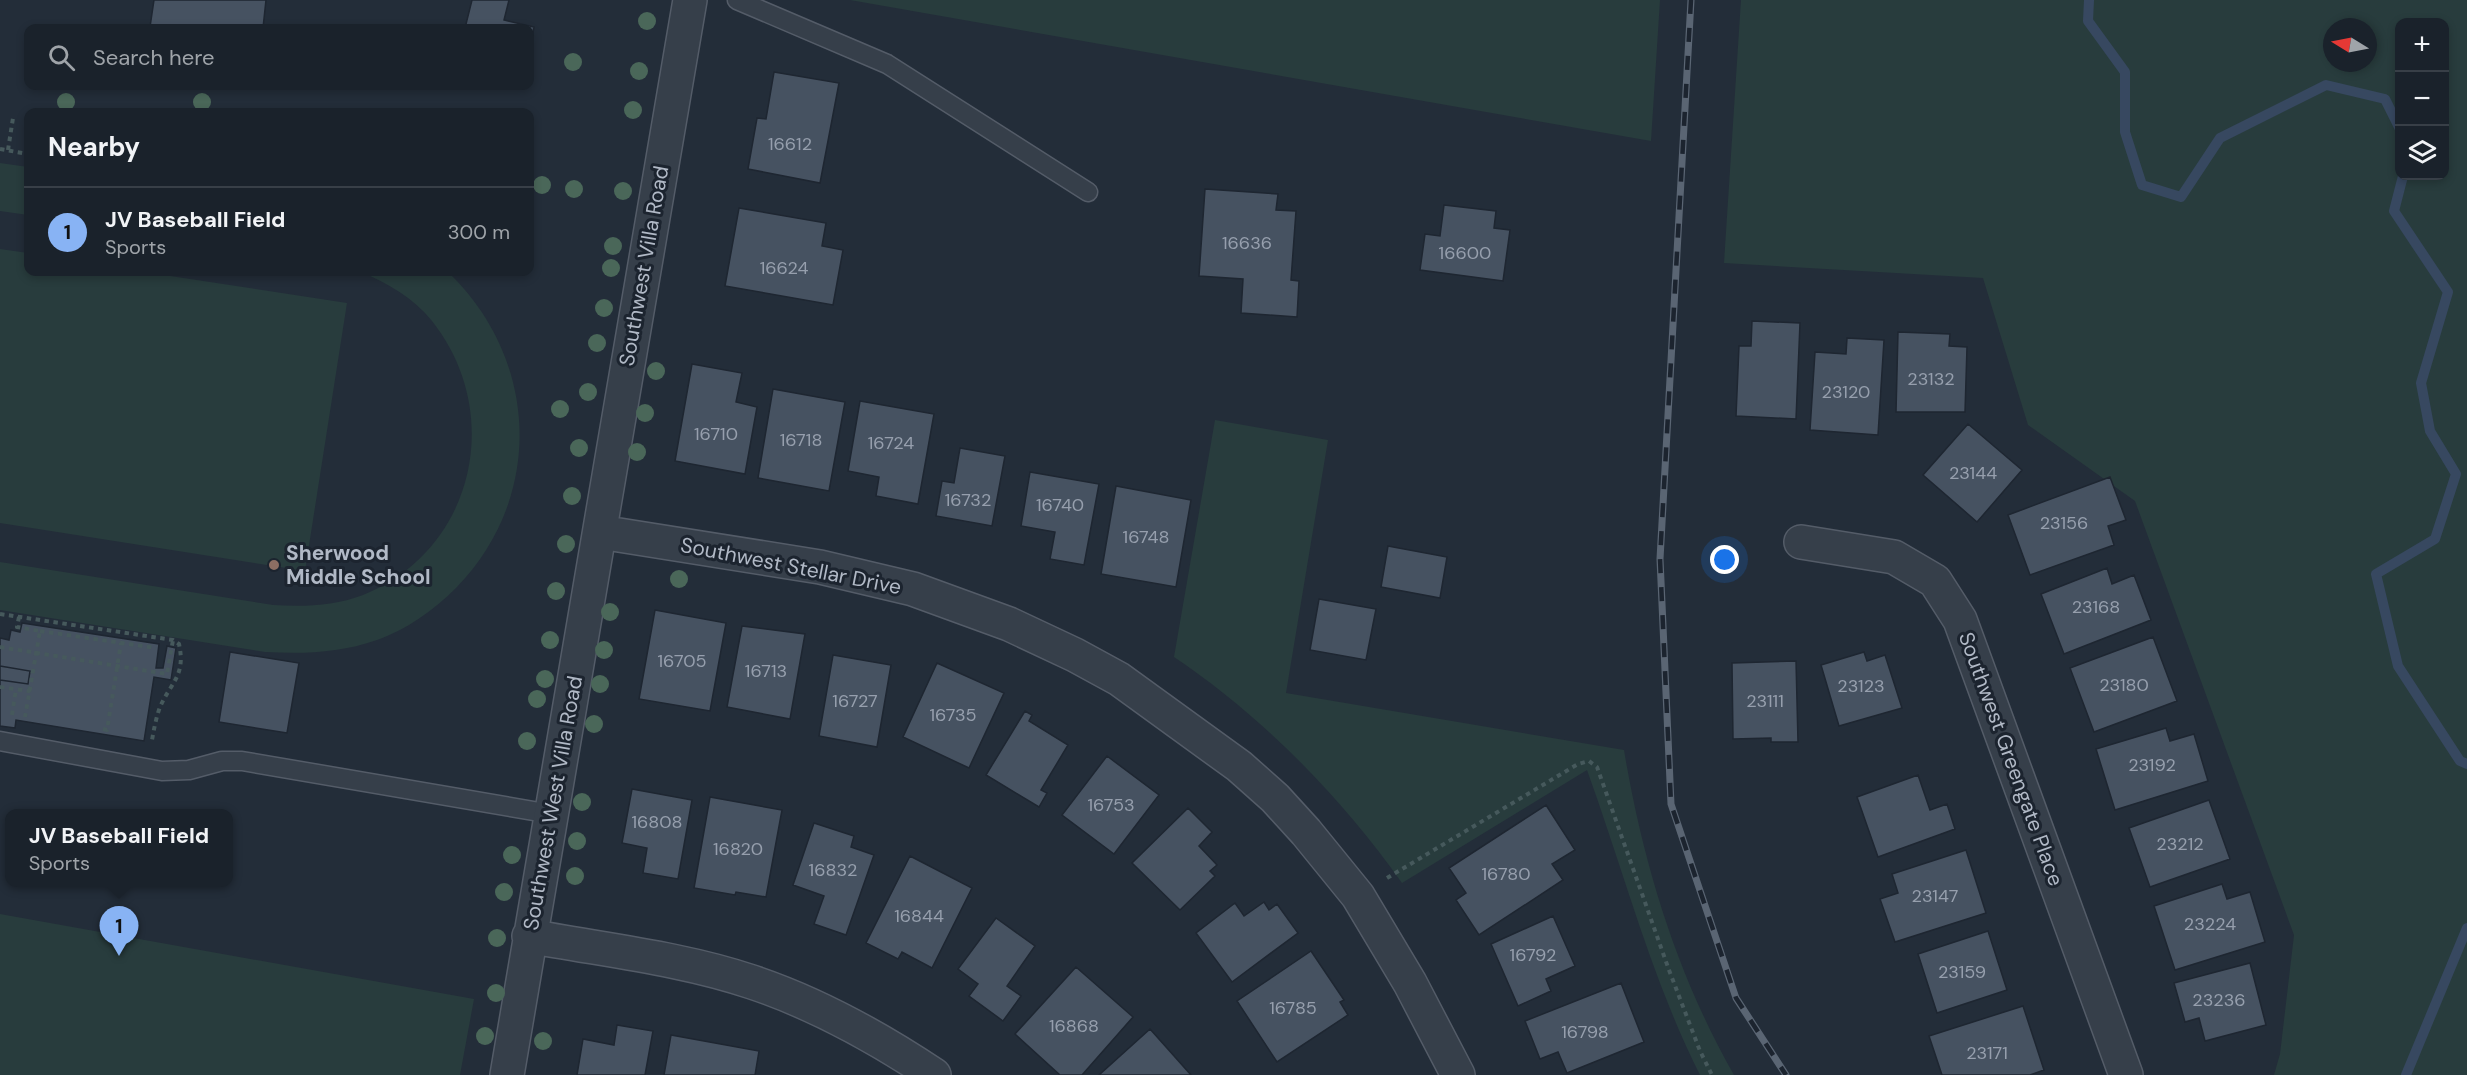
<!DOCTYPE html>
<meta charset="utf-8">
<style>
:root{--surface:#1a222b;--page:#272f37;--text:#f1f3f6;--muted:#9fa4a9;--line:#383f47;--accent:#88b3f4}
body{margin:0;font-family:"DM Sans",sans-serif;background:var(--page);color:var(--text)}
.controls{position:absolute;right:18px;top:18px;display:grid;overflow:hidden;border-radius:12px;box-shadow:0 3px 9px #0003}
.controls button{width:54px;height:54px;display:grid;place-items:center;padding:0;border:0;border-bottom:2px solid var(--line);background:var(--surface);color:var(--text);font:30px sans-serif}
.compass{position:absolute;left:2323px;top:18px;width:54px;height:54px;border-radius:50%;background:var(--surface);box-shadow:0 3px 9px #0003;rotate:280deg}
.you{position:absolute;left:1725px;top:560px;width:21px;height:21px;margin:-15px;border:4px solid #fff;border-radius:50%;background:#1a73e8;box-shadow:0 0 0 9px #1a73e833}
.badge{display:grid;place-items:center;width:39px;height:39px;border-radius:50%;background:var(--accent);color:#111;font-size:20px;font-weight:700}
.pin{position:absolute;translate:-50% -50px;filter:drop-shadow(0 2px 3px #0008)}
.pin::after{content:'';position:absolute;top:32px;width:21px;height:18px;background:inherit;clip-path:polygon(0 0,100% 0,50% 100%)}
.popup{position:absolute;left:5px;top:809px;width:228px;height:78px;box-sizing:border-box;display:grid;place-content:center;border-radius:12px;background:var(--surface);filter:drop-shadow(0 2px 4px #0005);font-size:20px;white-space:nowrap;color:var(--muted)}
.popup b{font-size:22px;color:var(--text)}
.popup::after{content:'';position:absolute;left:50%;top:100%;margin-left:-12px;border:12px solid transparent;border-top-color:var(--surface)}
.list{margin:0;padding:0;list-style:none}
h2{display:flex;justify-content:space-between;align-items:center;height:78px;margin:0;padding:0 24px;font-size:26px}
h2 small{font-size:20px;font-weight:400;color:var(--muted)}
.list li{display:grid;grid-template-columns:39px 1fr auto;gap:18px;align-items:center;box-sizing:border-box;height:90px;padding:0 24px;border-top:2px solid var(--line)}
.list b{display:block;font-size:22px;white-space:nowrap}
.list p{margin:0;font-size:20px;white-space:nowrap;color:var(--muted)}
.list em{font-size:20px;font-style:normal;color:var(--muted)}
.icon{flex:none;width:33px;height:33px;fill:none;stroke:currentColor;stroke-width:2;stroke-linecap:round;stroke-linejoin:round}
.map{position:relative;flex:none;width:2467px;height:1075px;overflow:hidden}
.search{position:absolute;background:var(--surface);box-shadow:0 3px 9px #0003;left:24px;top:24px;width:510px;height:66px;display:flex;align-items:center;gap:15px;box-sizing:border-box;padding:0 21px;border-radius:12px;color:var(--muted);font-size:22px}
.panel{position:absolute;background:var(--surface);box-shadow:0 3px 9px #0003;left:24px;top:108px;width:510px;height:168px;border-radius:12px}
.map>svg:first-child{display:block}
.green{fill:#283c3d;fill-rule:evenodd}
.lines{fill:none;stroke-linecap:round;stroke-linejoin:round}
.stream{stroke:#374860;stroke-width:10}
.building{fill:#465261;stroke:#1e2631;stroke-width:1.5}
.service-casing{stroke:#545c68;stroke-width:21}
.minor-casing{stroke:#545c68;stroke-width:36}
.path{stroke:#46595c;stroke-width:4;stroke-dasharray:4.5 4.5;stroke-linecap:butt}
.service{stroke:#363f4a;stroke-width:18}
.minor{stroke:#363f4a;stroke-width:33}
.rail-casing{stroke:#5a6573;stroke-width:7}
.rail{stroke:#1c242f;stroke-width:4.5;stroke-dasharray:14;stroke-linecap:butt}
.tree{fill:#4a6759}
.education-dot{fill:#8d6e63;stroke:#1c242f;stroke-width:2}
.labels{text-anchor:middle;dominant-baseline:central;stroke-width:6;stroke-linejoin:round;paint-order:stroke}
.number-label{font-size:18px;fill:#969fad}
.street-label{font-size:21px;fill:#b1b9c6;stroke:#1c242f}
.poi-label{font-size:21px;font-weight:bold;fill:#b1b9c6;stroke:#1c242f;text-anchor:start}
</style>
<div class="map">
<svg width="2467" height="1075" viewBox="0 0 2467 1075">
<rect width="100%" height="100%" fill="#232d39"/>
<path class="green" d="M850,0H1660L1651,141Z
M1741,0H2467V1075H2274L2280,1054L2294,935L2135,501L2028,425L1983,278L1724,263ZM2400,22H2444V176H2400ZM2332,27H2368V63H2332Z
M0,163L28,167V215L0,211Z
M0,249L28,253V272H144L347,303L305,571L0,523Z
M361,272H448C539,359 545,497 456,588C434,610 406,630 377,640C340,653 304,654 265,652L0,610V562L273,605C304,607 334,606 363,595C475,550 505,413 432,321C414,298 387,283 361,272Z
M1215,420L1328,440L1286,693L1624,750C1643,864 1677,975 1734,1075H1700C1651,978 1624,872 1587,770L1402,883C1340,796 1263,717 1174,657Z
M0,914L474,999L460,1075H0Z"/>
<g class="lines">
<path class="stream" d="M2089,0L2088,21L2125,72V132L2142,185L2181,197L2220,138L2326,85L2385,99L2400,129
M2403,176L2394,211L2448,292L2421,383L2430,431L2456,474L2435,539L2376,574L2398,666L2460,761L2467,764
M2406,1075L2467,928"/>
</g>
<path class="building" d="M154,0H266L263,28L150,27Z
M472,0H509L504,20L534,27L530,48V28H465Z
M774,72L839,83L820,183L748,169L757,118L766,119Z
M1205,189L1278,194L1276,210L1296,211L1291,280L1299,281L1297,317L1241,313L1243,279L1199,276Z
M1444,205L1496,211L1494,228L1510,230L1503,281L1420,270L1425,234L1440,236Z
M739,208L826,223L822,246L843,250L833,305L725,286Z
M1752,321L1800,323L1796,419L1736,416L1739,346H1751Z
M1898,332L1950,334L1949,346L1967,347L1965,412H1896Z
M1847,338L1884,340L1878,435L1810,430L1815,352L1846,354Z
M692,364L742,373L736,402L757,407L745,474L675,461Z
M773,389L845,402L829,491L758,478Z
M860,401L934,414L918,504L876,496L879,477L848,471Z
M1968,424L2022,470L1977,522L1923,475Z
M960,448L1005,456L992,526L936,516L942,481L954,483Z
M1030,472L1099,484L1084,565L1050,559L1055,532L1021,526Z
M2110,477L2126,520L2108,526L2114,545L2030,575L2008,515Z
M1116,486L1191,500L1176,587L1101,574Z
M1388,546L1447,557L1440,598L1381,587Z
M2107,568L2112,584L2134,575L2151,620L2064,654L2041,594Z
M1319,599L1376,609L1366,660L1310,650Z
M655,610L726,623L710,711L639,699Z
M22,623L159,644L156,668H163L167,646L176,648L171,680L154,677L144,741L16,720L15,728L0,726V638L9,640L11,630L20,632Z
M742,626L805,634L790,719L727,707Z
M2153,637L2177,701L2094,732L2070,668Z
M230,652L299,663L287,733L219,722Z
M1864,652L1867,661L1885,655L1902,708L1839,726L1821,665Z
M833,655L891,665L877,747L819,736Z
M1796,661L1798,742H1771V738L1733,739L1732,663Z
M937,663L1004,693L969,768L903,737Z
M0,666L30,671L28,684L0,680Z
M1025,711L1032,715L1029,721L1068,745L1041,790L1047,793L1039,807L986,775Z
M2166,728L2170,741L2194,734L2208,781L2115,810L2096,749Z
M1107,756L1159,795L1114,854L1062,815Z
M1918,775L1930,810L1947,804L1955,829L1878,857L1857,797Z
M632,789L692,800L678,879L643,873L647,848L622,843Z
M710,797L782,810L766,897L736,892L735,895L694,888Z
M2209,800L2230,859L2150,887L2129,828Z
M1546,805L1575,850L1552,864L1563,880L1479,935L1456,900L1466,893L1449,868Z
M1188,808L1212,832L1199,846L1217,865L1210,871L1215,876L1180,910L1132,863Z
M814,823L854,836L851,847L874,855L846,935L814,924L824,896L793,885Z
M1966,850L1986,913L1895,942L1880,899L1898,893L1892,874Z
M910,856L972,888L932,968L902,952L898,959L866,943Z
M2222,884L2227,899L2250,892L2265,942L2175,970L2154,906Z
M1264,902L1269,910L1277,904L1298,933L1232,982L1196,933L1235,903L1244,916Z
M1553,916L1575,966L1546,979L1551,991L1518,1006L1491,944Z
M996,918L1035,946L1007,986L1021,996L1003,1021L969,996L978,984L958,969Z
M1988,931L2007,990L1937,1013L1918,954Z
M1311,951L1344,1000L1340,1002L1348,1015L1277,1062L1237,1001Z
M2250,963L2266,1025L2205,1041L2199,1018L2185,1022L2174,983Z
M1076,967L1133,1017L1082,1075H1060L1015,1034Z
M1621,983L1644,1042L1567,1073L1558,1052L1540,1059L1525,1021Z
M2023,1006L2044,1070L2030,1075H1942L1929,1036Z
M617,1025L653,1031L645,1075H577L583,1039L614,1045Z
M1150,1029L1191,1075H1099Z
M671,1035L759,1051L755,1075H664Z"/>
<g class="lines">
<defs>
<path id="service" d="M737,0L887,64L1088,192
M0,741L162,771L189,770L222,761H242L551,814"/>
<path id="minor" d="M600,532L820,567L913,589L1009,624L1075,655L1119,679L1239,766L1275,798L1306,832L1358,896L1410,983L1458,1075
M1801,542L1894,557L1935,581L1960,620L2126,1075
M529,936C603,950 681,958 752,982C818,1004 877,1037 934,1075
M507,1075L690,0"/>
</defs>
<use href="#service" class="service-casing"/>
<use href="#minor" class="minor-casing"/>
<path class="path" d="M0,149L28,154
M8,150L13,118
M0,614L173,640L179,644C186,676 171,682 160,707C156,718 154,729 152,740
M19,617L17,627L40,631L25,717
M40,631L156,648
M0,647L167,674L173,640
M0,687L29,691V688
M12,715L16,689
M103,729L107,730L121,643
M1387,878L1578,764L1589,761L1597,767L1669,970L1700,1051L1712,1075"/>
<use href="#service" class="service"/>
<use href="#minor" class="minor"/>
<defs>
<path id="rail" d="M1691,0L1660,559L1671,804L1736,998L1786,1075"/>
</defs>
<use href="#rail" class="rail-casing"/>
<use href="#rail" class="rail"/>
</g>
<g class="tree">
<circle cx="647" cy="21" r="9"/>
<circle cx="573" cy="62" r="9"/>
<circle cx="639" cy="71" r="9"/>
<circle cx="66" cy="102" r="9"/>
<circle cx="202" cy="102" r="9"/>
<circle cx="633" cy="110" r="9"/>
<circle cx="542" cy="185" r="9"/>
<circle cx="574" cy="189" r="9"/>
<circle cx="623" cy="191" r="9"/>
<circle cx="613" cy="246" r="9"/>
<circle cx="611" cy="268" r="9"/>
<circle cx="604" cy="308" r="9"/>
<circle cx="597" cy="343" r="9"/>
<circle cx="656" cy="371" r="9"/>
<circle cx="588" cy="392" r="9"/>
<circle cx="560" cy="409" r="9"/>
<circle cx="645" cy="413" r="9"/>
<circle cx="579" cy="448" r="9"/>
<circle cx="637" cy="452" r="9"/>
<circle cx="572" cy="496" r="9"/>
<circle cx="566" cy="544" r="9"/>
<circle cx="679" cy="579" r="9"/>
<circle cx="556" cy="591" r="9"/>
<circle cx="610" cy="612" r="9"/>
<circle cx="550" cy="640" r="9"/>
<circle cx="604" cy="650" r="9"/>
<circle cx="545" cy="679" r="9"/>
<circle cx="600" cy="684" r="9"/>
<circle cx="537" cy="699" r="9"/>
<circle cx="594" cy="724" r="9"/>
<circle cx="527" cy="741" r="9"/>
<circle cx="582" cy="802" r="9"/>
<circle cx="577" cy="841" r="9"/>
<circle cx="512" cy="855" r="9"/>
<circle cx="575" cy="876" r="9"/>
<circle cx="504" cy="892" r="9"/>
<circle cx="497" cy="938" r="9"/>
<circle cx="496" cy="993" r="9"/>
<circle cx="485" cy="1036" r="9"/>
<circle cx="543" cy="1041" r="9"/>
</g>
<circle class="education-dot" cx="274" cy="565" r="6"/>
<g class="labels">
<g class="number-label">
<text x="790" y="144">16612</text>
<text x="1247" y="243">16636</text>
<text x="1465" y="253">16600</text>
<text x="784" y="268">16624</text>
<text x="1931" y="379">23132</text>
<text x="1846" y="392">23120</text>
<text x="716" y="434">16710</text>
<text x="801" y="440">16718</text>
<text x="891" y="443">16724</text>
<text x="1973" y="473">23144</text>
<text x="968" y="500">16732</text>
<text x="1060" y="505">16740</text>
<text x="2064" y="523">23156</text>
<text x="1146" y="537">16748</text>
<text x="2096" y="607">23168</text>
<text x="682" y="661">16705</text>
<text x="766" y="671">16713</text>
<text x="2124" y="685">23180</text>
<text x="1861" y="686">23123</text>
<text x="855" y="701">16727</text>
<text x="1765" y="701">23111</text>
<text x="953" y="715">16735</text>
<text x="2152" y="765">23192</text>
<text x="1111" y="805">16753</text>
<text x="657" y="822">16808</text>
<text x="2180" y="844">23212</text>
<text x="738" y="849">16820</text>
<text x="833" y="870">16832</text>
<text x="1506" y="874">16780</text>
<text x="1935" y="896">23147</text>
<text x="919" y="916">16844</text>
<text x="2210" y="924">23224</text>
<text x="1533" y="955">16792</text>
<text x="1962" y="972">23159</text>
<text x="2219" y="1000">23236</text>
<text x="1293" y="1008">16785</text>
<text x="1074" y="1026">16868</text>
<text x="1585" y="1032">16798</text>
<text x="1987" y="1053">23171</text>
</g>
<g class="street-label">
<text transform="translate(644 266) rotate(-80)">Southwest Villa Road</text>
<text transform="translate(791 566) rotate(11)">Southwest Stellar Drive</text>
<text transform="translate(2011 759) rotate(70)">Southwest Greengate Place</text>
<text transform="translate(553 803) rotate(-80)">Southwest West Villa Road</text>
</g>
<g class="poi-label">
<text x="286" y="553">Sherwood<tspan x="286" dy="24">Middle School</tspan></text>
</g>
</g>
</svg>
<div class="controls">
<button>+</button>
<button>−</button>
<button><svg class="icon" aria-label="layers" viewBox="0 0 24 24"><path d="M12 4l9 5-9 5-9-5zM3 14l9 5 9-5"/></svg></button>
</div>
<svg class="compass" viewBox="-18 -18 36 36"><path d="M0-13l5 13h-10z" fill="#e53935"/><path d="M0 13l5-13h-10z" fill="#9fa4a9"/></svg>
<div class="you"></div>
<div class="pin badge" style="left:119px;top:956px">1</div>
<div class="popup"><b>JV Baseball Field</b>Sports</div>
<div class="search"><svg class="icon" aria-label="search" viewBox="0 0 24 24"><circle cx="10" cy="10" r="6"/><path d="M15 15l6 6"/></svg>Search here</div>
<section class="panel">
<h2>Nearby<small></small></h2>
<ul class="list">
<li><span class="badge">1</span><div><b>JV Baseball Field</b><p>Sports</p></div><em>300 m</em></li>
</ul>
</section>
</div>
